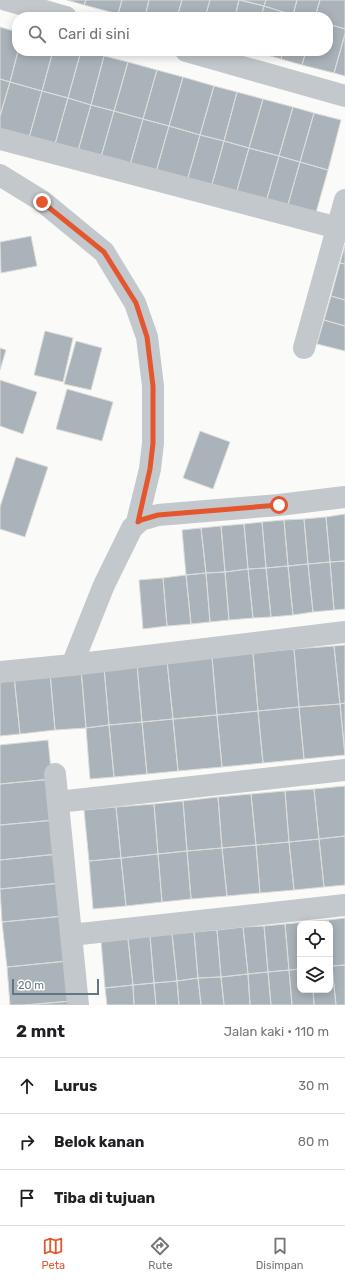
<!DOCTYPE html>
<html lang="id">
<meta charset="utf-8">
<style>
:root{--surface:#fff;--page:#f2f2f2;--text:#202124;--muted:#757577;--line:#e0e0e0;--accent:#e4572e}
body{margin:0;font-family:Rubik,sans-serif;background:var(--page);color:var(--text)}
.controls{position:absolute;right:12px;bottom:12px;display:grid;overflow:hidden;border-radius:8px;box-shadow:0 2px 10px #0003}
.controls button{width:36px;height:36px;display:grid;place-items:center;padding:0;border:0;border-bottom:1px solid var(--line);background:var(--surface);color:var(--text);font:20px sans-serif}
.scale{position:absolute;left:12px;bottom:10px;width:87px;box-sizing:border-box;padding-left:4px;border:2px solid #657683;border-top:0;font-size:11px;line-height:14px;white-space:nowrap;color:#657683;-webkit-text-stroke:3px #fff;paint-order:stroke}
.stop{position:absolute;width:12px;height:12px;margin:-9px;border:3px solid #e4572e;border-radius:50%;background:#fff}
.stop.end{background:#e4572e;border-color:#fff;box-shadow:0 1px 4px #0008}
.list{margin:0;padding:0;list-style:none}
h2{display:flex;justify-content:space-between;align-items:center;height:52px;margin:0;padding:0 16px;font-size:17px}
h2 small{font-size:13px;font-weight:400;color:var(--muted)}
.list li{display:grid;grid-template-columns:26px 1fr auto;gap:12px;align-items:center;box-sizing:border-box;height:56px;padding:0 16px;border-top:1px solid var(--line)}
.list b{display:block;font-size:15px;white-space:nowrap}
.list em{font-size:13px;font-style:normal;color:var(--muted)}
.icon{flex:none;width:22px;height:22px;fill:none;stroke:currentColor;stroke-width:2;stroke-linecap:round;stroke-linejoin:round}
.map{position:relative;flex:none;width:345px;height:1005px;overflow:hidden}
.search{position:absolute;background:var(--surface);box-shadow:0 2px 10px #0003;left:12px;right:12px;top:12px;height:44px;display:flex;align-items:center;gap:10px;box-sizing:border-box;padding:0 14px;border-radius:16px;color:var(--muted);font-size:15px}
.sheet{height:220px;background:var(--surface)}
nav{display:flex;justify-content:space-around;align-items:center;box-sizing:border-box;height:56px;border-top:1px solid var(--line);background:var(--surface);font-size:11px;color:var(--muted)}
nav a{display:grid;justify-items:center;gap:2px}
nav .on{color:var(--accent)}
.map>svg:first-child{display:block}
.building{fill:#aab3b9;stroke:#dcdcda}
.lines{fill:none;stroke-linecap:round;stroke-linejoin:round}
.minor{stroke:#c3c8cc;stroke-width:22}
.route{stroke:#e4572e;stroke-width:5}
</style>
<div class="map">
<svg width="345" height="1005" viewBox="0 0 345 1005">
<rect width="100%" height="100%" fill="#fafaf8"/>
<path class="building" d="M67,0H86L84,5Z
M86,0H122L118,14L84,5Z
M122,0H149L145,17H130L118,14Z
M149,0H182L177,17H145Z
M182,0H210L205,17H177Z
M210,0H239L235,17H205Z
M239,0L264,6L261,17H235Z
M241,0H266L264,6Z
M266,0H297L293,15L264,6Z
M297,0H320L315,17H302L293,15Z
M320,0H345V29L328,24V17H315Z
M264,6L293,15L292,17H261Z
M328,24L345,29V34L334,73L302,65L306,51H328Z
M0,27L17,32V51H18L10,82L0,79Z
M345,34V76L334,73Z
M18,51H53L42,91L10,82Z
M53,51H81L68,98L42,91Z
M81,51H88L104,56L91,105L68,98Z
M253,51H283L281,59Z
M283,51H306L302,65L281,59Z
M104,56L128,62L114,111L91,105Z
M128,62L157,70L143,119L114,111Z
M157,70L183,77L169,126L143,119Z
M183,77L214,86L200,135L169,126Z
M0,79L10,82L0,116Z
M10,82L42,91L29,138L0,129V116Z
M214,86L237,92L224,141L200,135Z
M42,91L68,98L55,144L29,138Z
M237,92L263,99L249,148L224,141Z
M68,98L91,105L78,151L55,144Z
M263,99L293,107L279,156L249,148Z
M91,105L114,111L101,157L78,151Z
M293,107L314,113L300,162L279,156Z
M114,111L143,119L130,165L101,157Z
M314,113L341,120L328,170L300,162Z
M143,119L169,126L156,172L130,165Z
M169,126L200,135L187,181L156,172Z
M200,135L224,141L211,188L187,181Z
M224,141L249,148L236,194L211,188Z
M249,148L279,156L266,202L236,194Z
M279,156L300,162L287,208L266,202Z
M300,162L328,170L315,216L287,208Z
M31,236L37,266L1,273L0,242Z
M345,245V264L340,263Z
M340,263L345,264V300L331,296Z
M331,296L345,300V326L324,320Z
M324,320L345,326V351L317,344Z
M45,331L73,338L63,382L34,375Z
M76,341L102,348L91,390L64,384Z
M0,348L6,350L0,370Z
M0,380L37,392L23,434L0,426Z
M67,389L113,402L102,441L56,429Z
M200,431L230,442L213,489L183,478Z
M16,457L48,467L25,537L0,529V507Z
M345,514V561L330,562L326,517Z
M326,517L330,562L308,564L304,519Z
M304,519L308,564L288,566L284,520Z
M284,520L288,566L266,568L262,522Z
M262,522L266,568L248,569L244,524Z
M244,524L248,569L225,572L221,526Z
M221,526L225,572L206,573L201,528Z
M201,528L206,573L186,575L182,530Z
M345,561V609L334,610L330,562Z
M330,562L334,610L313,612L308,564Z
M308,564L313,612L293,615L288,566Z
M288,566L293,615L271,617L266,568Z
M266,568L271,617L253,618L248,569Z
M248,569L253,618L229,620L225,572Z
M225,572L229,620L210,622L206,573Z
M206,573L210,622L191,624L186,575Z
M186,575L191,624L167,626L163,578Z
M163,578L167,626L143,629L139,580Z
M345,645V703L340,704L334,646Z
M334,646L340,704L299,707L294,649Z
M294,649L299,707L258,711L253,653Z
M253,653L258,711L217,715L212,657Z
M212,657L217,715L173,719L167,661Z
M167,661L173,719L142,722L137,664Z
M137,664L142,722L109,725L104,667Z
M104,667L109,725L86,728L81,669Z
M81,669L86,728L55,730L50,673Z
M50,673L55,730L20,734L14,676Z
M14,676L20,734L0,736V677Z
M345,703V755L340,704Z
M340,704L345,755L304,759L299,707Z
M299,707L304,759L263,763L258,711Z
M258,711L263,763L222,767L217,715Z
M217,715L222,767L178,771L173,719Z
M173,719L178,771L147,774L142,722Z
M142,722L147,774L114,777L109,725Z
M109,725L114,777L90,779L86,728Z
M48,740L52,779L0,784V745Z
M52,779L55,820L0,825V784Z
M345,786V836L319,839L314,789Z
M314,789L319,839L289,842L285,791Z
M285,791L289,842L256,845L251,794Z
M251,794L256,845L222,848L218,797Z
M218,797L222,848L187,851L183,801Z
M183,801L187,851L158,854L154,804Z
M154,804L158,854L121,858L116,807Z
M116,807L121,858L89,861L84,810Z
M55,820L58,854L0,860V825Z
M345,836V885L324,887L319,839Z
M319,839L324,887L294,890L289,842Z
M289,842L294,890L260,893L256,845Z
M256,845L260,893L227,896L222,848Z
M222,848L227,896L191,899L187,851Z
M187,851L191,899L162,902L158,854Z
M58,854L61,883L0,889V860Z
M158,854L162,902L126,906L121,858Z
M121,858L126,906L93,909L89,861Z
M61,883L64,916L2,922L0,889Z
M64,916L68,961L7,967L2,922Z
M345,918V965L332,966L330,924H329L328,920Z
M328,920L329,924H307L306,922Z
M306,922L307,924H300V969L289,970L285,924Z
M285,924L289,970L268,972L264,926Z
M264,926L268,972L248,974L243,927Z
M243,927L248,974L221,977L217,930Z
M217,930L221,977L198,978L194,932Z
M194,932L198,978L177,981L172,934Z
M172,934L177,981L154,983L150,936Z
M150,936L154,983L133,985L128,939Z
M128,939L133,985L105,988L101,941Z
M330,939L332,966H330Z
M68,961L72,1001L25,1005H10L7,967Z
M345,965V1005H336L332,966Z
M330,966H332L336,1005H314L313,990H330Z
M300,969V990H313L314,1005H292L289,970Z
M289,970L292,1005H271L268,972Z
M268,972L271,1005H250L248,974Z
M248,974L250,1005H224L221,977Z
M221,977L224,1005H201L198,978Z
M198,978L201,1005H179L177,981Z
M177,981L179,1005H156L154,983Z
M154,983L156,1005H134L133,985Z
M133,985L134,1005H107L105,988Z
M72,1001V1005H25Z"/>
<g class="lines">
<path class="minor" d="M6,0L66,17
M186,51L345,96
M0,139L338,228
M0,175L42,201L104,252L135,303L147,337L153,386V443L150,469L137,522
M304,348L345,200
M72,665L104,585L132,528L141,520L158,515L279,505L345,497
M0,672L72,665L345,632
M55,774L78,1005
M58,802L345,770
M71,935L345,905"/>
</g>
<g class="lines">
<path class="route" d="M42,202L104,252L136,303L147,337L153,386V443L150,469L138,522L141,520L158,515L279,505"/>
</g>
</svg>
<div class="controls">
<button><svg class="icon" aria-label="locate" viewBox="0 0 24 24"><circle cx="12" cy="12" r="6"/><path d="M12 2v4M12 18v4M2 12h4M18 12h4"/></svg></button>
<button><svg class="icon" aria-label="layers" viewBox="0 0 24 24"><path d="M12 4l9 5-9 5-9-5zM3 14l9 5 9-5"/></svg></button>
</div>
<div class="scale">20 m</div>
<div class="stop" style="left:279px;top:505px"></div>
<div class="stop end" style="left:42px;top:202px"></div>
<div class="search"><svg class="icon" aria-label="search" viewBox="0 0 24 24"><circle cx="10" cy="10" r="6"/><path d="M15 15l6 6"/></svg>Cari di sini</div>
</div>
<section class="sheet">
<h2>2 mnt<small>Jalan kaki · 110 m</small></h2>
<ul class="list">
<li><svg class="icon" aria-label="ahead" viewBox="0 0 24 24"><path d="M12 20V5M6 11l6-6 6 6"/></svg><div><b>Lurus</b></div><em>30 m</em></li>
<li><svg class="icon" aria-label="right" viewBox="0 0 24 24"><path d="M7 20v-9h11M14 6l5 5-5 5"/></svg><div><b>Belok kanan</b></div><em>80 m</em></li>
<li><svg class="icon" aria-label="arrive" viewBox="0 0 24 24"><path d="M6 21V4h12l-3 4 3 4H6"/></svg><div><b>Tiba di tujuan</b></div></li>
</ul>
</section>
<nav>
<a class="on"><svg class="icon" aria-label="map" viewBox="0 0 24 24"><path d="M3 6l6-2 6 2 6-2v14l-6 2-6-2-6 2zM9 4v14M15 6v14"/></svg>Peta</a>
<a><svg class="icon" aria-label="directions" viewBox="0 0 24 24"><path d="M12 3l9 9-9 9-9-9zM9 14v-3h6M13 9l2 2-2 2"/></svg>Rute</a>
<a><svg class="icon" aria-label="saved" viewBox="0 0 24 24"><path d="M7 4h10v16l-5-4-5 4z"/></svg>Disimpan</a>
</nav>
